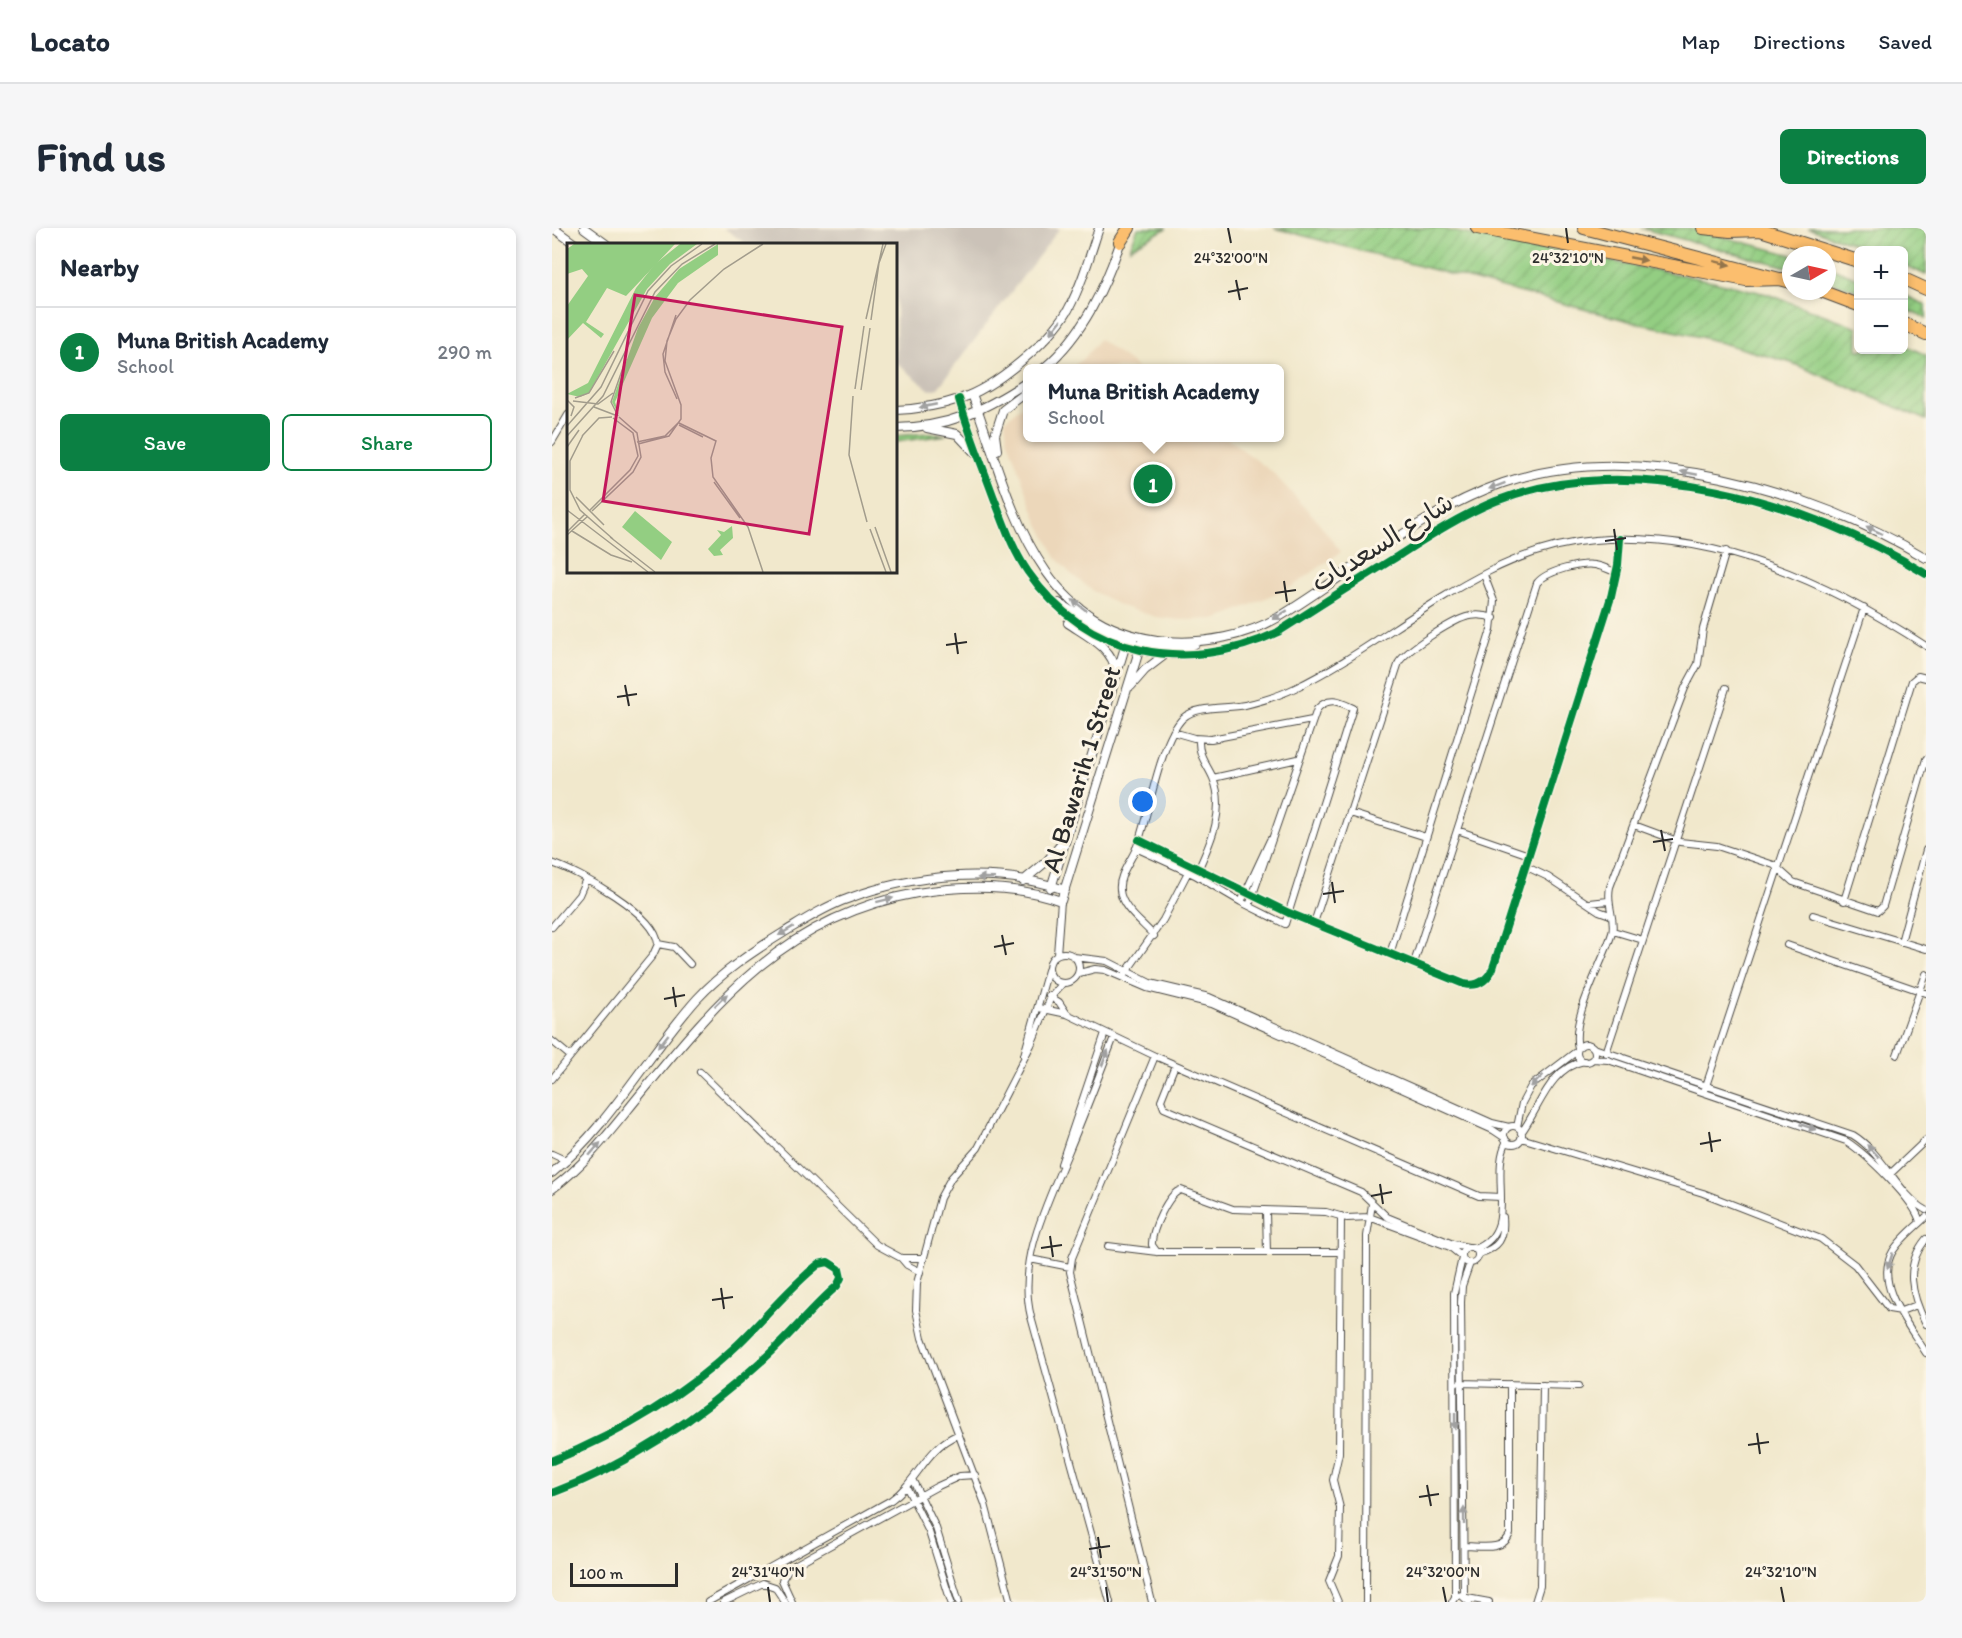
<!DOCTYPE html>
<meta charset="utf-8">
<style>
:root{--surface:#fff;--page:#f6f6f7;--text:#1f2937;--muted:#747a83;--line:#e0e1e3;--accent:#0b8043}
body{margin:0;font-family:Itim,"Playpen Sans Arabic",sans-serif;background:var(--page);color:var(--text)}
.controls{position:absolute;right:18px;top:18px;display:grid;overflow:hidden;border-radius:9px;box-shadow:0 3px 9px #0003}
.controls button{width:54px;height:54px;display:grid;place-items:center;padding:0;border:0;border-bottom:2px solid var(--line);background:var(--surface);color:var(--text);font:30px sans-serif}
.compass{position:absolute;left:1230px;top:18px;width:54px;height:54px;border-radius:50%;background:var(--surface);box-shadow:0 3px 9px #0003;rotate:81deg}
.scale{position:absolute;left:18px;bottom:15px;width:108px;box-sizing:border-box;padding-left:6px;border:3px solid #2b2b2b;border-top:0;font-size:16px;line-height:21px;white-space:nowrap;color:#2b2b2b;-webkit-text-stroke:4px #fcf5e5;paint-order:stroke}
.you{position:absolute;left:591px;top:574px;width:21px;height:21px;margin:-15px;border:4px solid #fff;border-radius:50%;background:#1a73e8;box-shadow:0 0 0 9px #1a73e833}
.badge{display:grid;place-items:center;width:39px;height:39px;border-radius:50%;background:var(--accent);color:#fff;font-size:20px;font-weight:700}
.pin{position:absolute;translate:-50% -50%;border:3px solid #fff;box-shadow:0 2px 6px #0006}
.popup{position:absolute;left:471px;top:136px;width:261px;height:78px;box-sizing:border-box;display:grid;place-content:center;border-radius:9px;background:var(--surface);filter:drop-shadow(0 2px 4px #0005);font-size:20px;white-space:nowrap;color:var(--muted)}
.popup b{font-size:22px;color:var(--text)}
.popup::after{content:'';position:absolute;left:50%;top:100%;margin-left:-12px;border:12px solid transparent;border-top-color:var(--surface)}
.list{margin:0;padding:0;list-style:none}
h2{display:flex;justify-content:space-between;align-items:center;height:78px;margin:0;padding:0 24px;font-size:26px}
h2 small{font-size:20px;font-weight:400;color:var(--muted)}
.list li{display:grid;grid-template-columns:39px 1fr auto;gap:18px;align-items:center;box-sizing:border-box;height:90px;padding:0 24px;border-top:2px solid var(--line)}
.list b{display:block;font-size:22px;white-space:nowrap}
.list p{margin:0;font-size:20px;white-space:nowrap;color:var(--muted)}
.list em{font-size:20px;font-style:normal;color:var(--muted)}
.actions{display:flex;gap:12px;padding:18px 24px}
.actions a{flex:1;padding:14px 0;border:2px solid var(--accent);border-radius:9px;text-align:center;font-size:21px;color:var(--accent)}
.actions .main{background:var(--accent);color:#fff}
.map{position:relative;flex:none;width:1374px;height:1374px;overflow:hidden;border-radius:9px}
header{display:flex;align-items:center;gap:36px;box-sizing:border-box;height:84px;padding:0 30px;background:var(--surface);border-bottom:2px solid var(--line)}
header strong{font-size:28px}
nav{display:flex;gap:33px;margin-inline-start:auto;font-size:21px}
.intro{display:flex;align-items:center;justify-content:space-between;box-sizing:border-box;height:144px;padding:0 36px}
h1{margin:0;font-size:42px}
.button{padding:15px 27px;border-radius:9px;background:var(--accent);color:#fff;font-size:21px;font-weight:700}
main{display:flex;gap:36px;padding:0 36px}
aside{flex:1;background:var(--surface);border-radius:9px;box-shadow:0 3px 9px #0003}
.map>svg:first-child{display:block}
.built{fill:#ecd7ba}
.industrial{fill:#cbc2b8}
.garden{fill:url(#garden-furrows);stroke:#5f7c56;stroke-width:1.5}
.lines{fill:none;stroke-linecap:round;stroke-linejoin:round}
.minor-casing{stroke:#494743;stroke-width:8}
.tertiary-casing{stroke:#494743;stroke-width:10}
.motorway-casing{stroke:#494743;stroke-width:14}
.minor{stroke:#fff;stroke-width:6}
.tertiary{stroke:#fff;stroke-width:8}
.motorway{stroke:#fbbe6e;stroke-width:12}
.cycleway-casing{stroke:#fcf5e5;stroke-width:11}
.cycleway{stroke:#00873e;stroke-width:8}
.oneway{fill:#93744c}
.oneway2{fill:#a0a0a0}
.ticks{fill:none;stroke:#2b2b2b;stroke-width:2}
.labels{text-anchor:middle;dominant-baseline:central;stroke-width:6;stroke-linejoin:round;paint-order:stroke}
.street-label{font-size:26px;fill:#2b2b2b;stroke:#fcf5e5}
.inset-road{fill:none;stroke:#a29c8c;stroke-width:1.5}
.view{fill:#c2185b;fill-opacity:0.15;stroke:#c2185b;stroke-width:3}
.inset-edge{fill:none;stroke:#2b2b2b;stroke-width:3}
.ticks-label{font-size:15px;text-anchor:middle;fill:#2b2b2b;stroke:#fcf5e5;stroke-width:6;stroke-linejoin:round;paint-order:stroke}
</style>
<header>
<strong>Locato</strong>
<nav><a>Map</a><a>Directions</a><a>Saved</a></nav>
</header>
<div class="intro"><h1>Find us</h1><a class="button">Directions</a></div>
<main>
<aside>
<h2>Nearby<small></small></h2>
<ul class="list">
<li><span class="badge">1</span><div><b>Muna British Academy</b><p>School</p></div><em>290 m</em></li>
</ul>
<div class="actions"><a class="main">Save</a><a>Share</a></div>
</aside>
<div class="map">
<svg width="1374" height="1374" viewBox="0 0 1374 1374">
<defs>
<pattern id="garden-furrows" width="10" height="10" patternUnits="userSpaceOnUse" patternTransform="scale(1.5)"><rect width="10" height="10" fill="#93ce82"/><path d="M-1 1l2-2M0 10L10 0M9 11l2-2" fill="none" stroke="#7fb170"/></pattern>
</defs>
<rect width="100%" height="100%" fill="#fcf5e5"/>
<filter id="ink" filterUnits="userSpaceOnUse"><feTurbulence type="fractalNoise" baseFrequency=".0167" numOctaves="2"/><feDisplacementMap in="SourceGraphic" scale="12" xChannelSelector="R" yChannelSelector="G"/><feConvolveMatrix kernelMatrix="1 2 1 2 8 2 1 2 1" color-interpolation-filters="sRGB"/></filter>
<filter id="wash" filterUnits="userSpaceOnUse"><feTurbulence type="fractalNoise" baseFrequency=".008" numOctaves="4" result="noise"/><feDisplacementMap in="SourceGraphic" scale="24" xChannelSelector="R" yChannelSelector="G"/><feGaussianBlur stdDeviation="1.35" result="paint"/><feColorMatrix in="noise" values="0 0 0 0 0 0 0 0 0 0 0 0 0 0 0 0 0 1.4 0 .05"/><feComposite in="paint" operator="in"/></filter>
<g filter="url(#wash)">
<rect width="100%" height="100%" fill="#f1e8cc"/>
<path class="built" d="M547,111L586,140H520L534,128Z
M475,174V210H675L719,243L764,291L789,324L741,358L666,391L629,392L604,389L569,378L541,363L518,345L504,330L485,292L455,210L453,192Z"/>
<path class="industrial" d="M172,0H508L386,160L378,162L344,134V16H194Z"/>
<path class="garden" d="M586,0H615L578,20Z
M722,0H884L1161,53L1215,66L1306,99V122H1352V117L1374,127V192L1240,135L1149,109L1081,94Z
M1088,0H1138L1240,27L1239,40Z
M1256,0H1374V47L1352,37V22H1318Z
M1275,38L1306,50V63L1275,52Z
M1352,67L1374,77V90L1352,81Z
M376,205L394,207L344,214V208Z"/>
</g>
<g filter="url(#ink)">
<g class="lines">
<defs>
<path id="minor" d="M0,214L16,187
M621,504L642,510L659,511L760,492
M661,550L746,531
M798,585L874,609
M1082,597L1128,614L1165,618L1222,637L1241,654L1326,683L1331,678L1374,531
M905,602L977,627
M587,612L737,685L912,756C926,759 935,753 941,740L1059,369L1066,337L1068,311
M584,620L643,647L689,674L733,696L801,480C788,474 777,468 765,481L697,678
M0,635C27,644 104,686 106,716L101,727L0,851
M973,638L996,649L1047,683L1058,687
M646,642C659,614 674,581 661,550C655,536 646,528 647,511
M1292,673L1360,453L1366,448L1374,450
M689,674L718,612
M1038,675L1056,673
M1261,687L1374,721
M762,695L847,434C856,421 898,394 914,389C923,386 933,387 942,390
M0,699L27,667L34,651
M1061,703L1091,712
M602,708C591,695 569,680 568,662C566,647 580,632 585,618C597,586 608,513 631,490C645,477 675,481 693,477C710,473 727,468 743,460C841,413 930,320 1043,312C1162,302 1276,354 1374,418
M1349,714L1374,622
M106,716L122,719L138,736
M1235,717L1374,765
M497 740a15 15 0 1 1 30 0a15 15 0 1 1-30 0Z
M505,726L509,673
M838,726L939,402L942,373L932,347
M522,729L555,733L598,755L657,769L940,895L957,899
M862,735L985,355C994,343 1028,335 1043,337C1050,338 1058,342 1065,345
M527,745L543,741L553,742L595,760L660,776L941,902L953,910
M573,746L611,692L636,644
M497,768L507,774L515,786
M487,780L515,786L603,828L927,968L949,969
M0,813L18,828
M1025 825a9 9 0 1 1 18 0a9 9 0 1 1-18 0Z
M1026,820C1018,790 1051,735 1060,705C1064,692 1054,676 1058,659L1133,460L1146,436L1151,401L1174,323
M1042,820L1301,907C1332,926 1346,967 1374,982
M1054,825L1174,460
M472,827L496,742
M1345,827L1374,746
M1041,831L1056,832L1294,913C1314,926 1363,972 1368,994
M623,837L609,872L612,880L809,964L835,989L901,1016L916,1019
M148,844L325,1017L349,1030H371
M1152,864L1312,380
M952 907a9 9 0 1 1 18 0a9 9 0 1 1-18 0Z
M965,899L970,875L979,858L1025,823
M969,905C988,880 997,840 1032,833
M969,910L1151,965L1269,1011L1303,1037L1337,1081L1349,1083L1365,1077
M0,926L15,933
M509,936L553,805
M1337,947L1374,912
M714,984L715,1024
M1374,989C1363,999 1349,1010 1341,1023C1321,1056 1357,1097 1374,1125
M1374,1011C1352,1038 1359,1066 1374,1096
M556,1018L605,1024H788
M910 1027a8 8 0 1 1 16 0a8 8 0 1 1-16 0Z
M923,1021C969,1003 936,947 955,913
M605,1024L600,1017C599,1004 616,965 629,962L681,981L774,984L795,990L817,989L898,1019L909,1028
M926,1026C947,1020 953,1011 951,989
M349,1030L355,1037L367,1043
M478,1031L518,1039
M908,1155L1027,1158
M0,1233C68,1205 129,1170 182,1120C211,1093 236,1060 267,1036L276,1034L287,1041L289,1050L285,1058C259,1080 239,1107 214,1129C151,1187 81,1235 0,1265
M361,1253L384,1300L407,1374
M355,1260L377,1304L399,1374
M912,1318C928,1318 951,1324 958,1306V1156
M912,1367L909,1074L910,1058L918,1035
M903,1369L902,1065L910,1030
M915,1370L937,1374
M156,1374L339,1272C366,1253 374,1220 405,1207
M172,1374L211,1355L223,1359L233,1374
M240,1374L230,1352L237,1340L384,1259L408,1248L423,1247
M459,1374L433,1276L370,1110L364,1082L365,1055L388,970L399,950L426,920L479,817L499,769L510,756
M558,1374L479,1089C465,1033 495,976 516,925C532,887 547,848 562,809
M600,1374L518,1044L520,1030L603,828
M786,1374L777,1353L787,1328L788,1280L781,1252L787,1225L789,988
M814,1374L815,1008L820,976
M900,1374L903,1369L909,1367L917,1374
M983,1374L988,1358L991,1157"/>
<path id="tertiary" d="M1,0L23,16
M32,0L54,16
M492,140C532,106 553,59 570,10
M420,166C458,268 481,402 615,413C653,416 694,408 727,389C801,344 868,284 951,255C1082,210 1259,261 1374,330
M407,171C417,205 430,237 442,270C452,295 460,321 476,344C535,429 635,447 726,404C764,380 802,355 841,331C874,310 907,288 944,273C1076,220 1258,274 1374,346
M344,182C364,181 387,178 407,171C443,160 497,114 516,82C530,56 538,27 547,0
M344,200C397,199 431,183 475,154
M375,200L405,206L423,225
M445,222L443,207L451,182L475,164
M507,375L551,403L581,413
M516,395C535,408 562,420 564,445
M587,417L627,421L643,416
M579,458L593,442L614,426
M471,653L495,633L512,613
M499,660L577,406
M0,945C58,897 95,827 145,771C170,744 200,724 231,705C251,693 272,679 295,671C360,646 445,638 513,662
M0,961C34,936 60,901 87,868C166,771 235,688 365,665C413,657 464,657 509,673L591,410"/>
<path id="motorway" d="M925,0L1194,52L1231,51
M1032,0L1239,54
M1151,0L1178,3L1209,2
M1202,0L1306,33
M568,14L577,0
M1352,51L1374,61
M1269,63L1306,77
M1352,96L1374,106"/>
</defs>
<use href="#minor" class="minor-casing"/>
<use href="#tertiary" class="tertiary-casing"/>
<use href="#motorway" class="motorway-casing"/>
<use href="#minor" class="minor"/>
<use href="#tertiary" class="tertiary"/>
<use href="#motorway" class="motorway"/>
<defs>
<path id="cycleway" d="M407,171C417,205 430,237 442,270C452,295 460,321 476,344C535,429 635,447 726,404C764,380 802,355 841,331C874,310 907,288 944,273C1076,220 1258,274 1374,346
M587,612L737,685L912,756C926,759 935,753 941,740L1059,369L1066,337L1068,311
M0,1233C68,1205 129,1170 182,1120C211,1093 236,1060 267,1036L276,1034L287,1041L289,1050L285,1058C259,1080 239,1107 214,1129C151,1187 81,1235 0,1265"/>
</defs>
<use href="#cycleway" class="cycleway-casing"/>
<use href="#cycleway" class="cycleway"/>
</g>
<defs><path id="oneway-solid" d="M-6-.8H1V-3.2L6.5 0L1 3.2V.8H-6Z" transform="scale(1.5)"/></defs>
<g class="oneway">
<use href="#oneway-solid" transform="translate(1086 31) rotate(11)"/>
<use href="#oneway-solid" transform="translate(1170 35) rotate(14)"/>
</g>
<g class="oneway2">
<use href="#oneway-solid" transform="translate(504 99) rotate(128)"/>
<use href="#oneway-solid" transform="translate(376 178) rotate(169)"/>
<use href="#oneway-solid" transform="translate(1137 245) rotate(-169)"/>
<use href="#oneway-solid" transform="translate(945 258) rotate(160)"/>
<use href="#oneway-solid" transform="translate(1322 302) rotate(-154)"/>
<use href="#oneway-solid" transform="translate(527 377) rotate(-142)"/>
<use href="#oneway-solid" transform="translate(728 387) rotate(149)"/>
<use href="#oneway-solid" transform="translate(434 650) rotate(-179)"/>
<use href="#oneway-solid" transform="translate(333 672) rotate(-14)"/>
<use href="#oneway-solid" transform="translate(234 703) rotate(149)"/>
<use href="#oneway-solid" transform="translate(169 772) rotate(-44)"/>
<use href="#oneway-solid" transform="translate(111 813) rotate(128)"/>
<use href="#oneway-solid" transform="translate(553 830) rotate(-68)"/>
<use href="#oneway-solid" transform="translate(985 853) rotate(136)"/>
<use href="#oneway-solid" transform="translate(1256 899) rotate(18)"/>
<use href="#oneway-solid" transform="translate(43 921) rotate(-49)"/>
<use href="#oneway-solid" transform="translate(1321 923) rotate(-134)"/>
<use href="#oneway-solid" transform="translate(1338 1033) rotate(108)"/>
<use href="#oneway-solid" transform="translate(903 1193) rotate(90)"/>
<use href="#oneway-solid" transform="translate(912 1288) rotate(-90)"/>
</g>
</g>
<path class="ticks" d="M676,0L679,15M1014,0L1016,15M684,52L688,72M676,64L696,60M1062,301L1065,322M1053,313L1074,310M732,353L735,374M723,365L744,362M403,405L406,426M394,417L415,414M73,457L77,478M65,469L85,466M1109,602L1113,623M1101,614L1121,611M780,654L783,675M771,666L792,663M450,707L454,727M442,719L462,715M121,759L124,779M112,771L133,767M1157,904L1160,924M1148,916L1169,912M828,956L831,976M819,968L840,964M498,1008L501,1029M489,1020L510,1017M169,1060L172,1081M160,1072L181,1069M1205,1205L1208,1226M1196,1217L1217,1214M875,1257L879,1278M867,1269L887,1266M546,1309L549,1330M537,1321L558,1318M216,1359L218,1374M554,1359L556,1374M891,1359L894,1374M1229,1359L1232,1374"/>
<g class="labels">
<g class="street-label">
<text transform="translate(830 314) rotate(-32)">شارع السعديات</text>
<text transform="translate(529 541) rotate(-73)">Al Bawarih 1 Street</text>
</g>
</g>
<g transform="translate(15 15)">
<rect width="330" height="330" fill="#f1e8cc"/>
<path d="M7,1H108L59,53L40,45L19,79L37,91L34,95L16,80L0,97V63L21,33L15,26L0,31V6ZM68,268L105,299L94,317L55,284ZM165,283L166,295L153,307L156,312L147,313L141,306L154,292L150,287L157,289Z" fill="#93ce82"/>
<path d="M113,1H130L103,21L80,46L22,150L13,154L0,151L21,140L69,45L88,21ZM151,1V12L111,40L85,75L48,159L52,172L45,159L71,85L88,54L112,26Z" fill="#93ce82"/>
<path class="inset-road" d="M109,72L96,111L98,129L110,156M299,76L316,1M304,77L312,20L319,1M288,146L297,83M294,147L303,85M286,153L282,212L300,279M8,155L22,150L47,108M0,157L7,164L4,173M6,158L31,161L46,150M27,164L48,172M51,173L44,159L59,116M112,180L149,198L144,215L146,234L181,284L196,329M112,182L136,194M0,183L34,144L81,48L104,23L135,1M16,192L3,218V247L13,267L46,296M0,193L36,153L88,49L115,21L148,1M15,193L32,175L45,174M70,199L98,193L111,180M71,201L102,193L114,176V162L98,118L100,98L109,76L123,57L157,26L196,1M0,204L12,187M147,239L173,275M9,254L37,282M0,267L81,329M23,267L63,227L71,213L66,190L46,175M25,268L66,229L74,214L70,190L52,174M308,284L324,329M303,286L319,329M5,288L44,312L65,319M0,289L18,271M0,292L21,273M43,294L88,329"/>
<path class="view" d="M68,52L275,84L242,291L36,258Z"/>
<rect width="330" height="330" class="inset-edge"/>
</g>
<g class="ticks-label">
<text x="679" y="35">24°32'00"N</text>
<text x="1016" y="35">24°32'10"N</text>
<text x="216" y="1349">24°31'40"N</text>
<text x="554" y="1349">24°31'50"N</text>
<text x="891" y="1349">24°32'00"N</text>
<text x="1229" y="1349">24°32'10"N</text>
</g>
</svg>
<div class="controls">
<button>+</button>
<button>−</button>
</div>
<svg class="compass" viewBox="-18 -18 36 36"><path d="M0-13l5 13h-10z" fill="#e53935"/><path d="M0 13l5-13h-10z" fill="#747a83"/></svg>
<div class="scale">100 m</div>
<div class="you"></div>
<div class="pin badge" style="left:601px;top:256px">1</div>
<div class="popup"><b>Muna British Academy</b>School</div>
</div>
</main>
